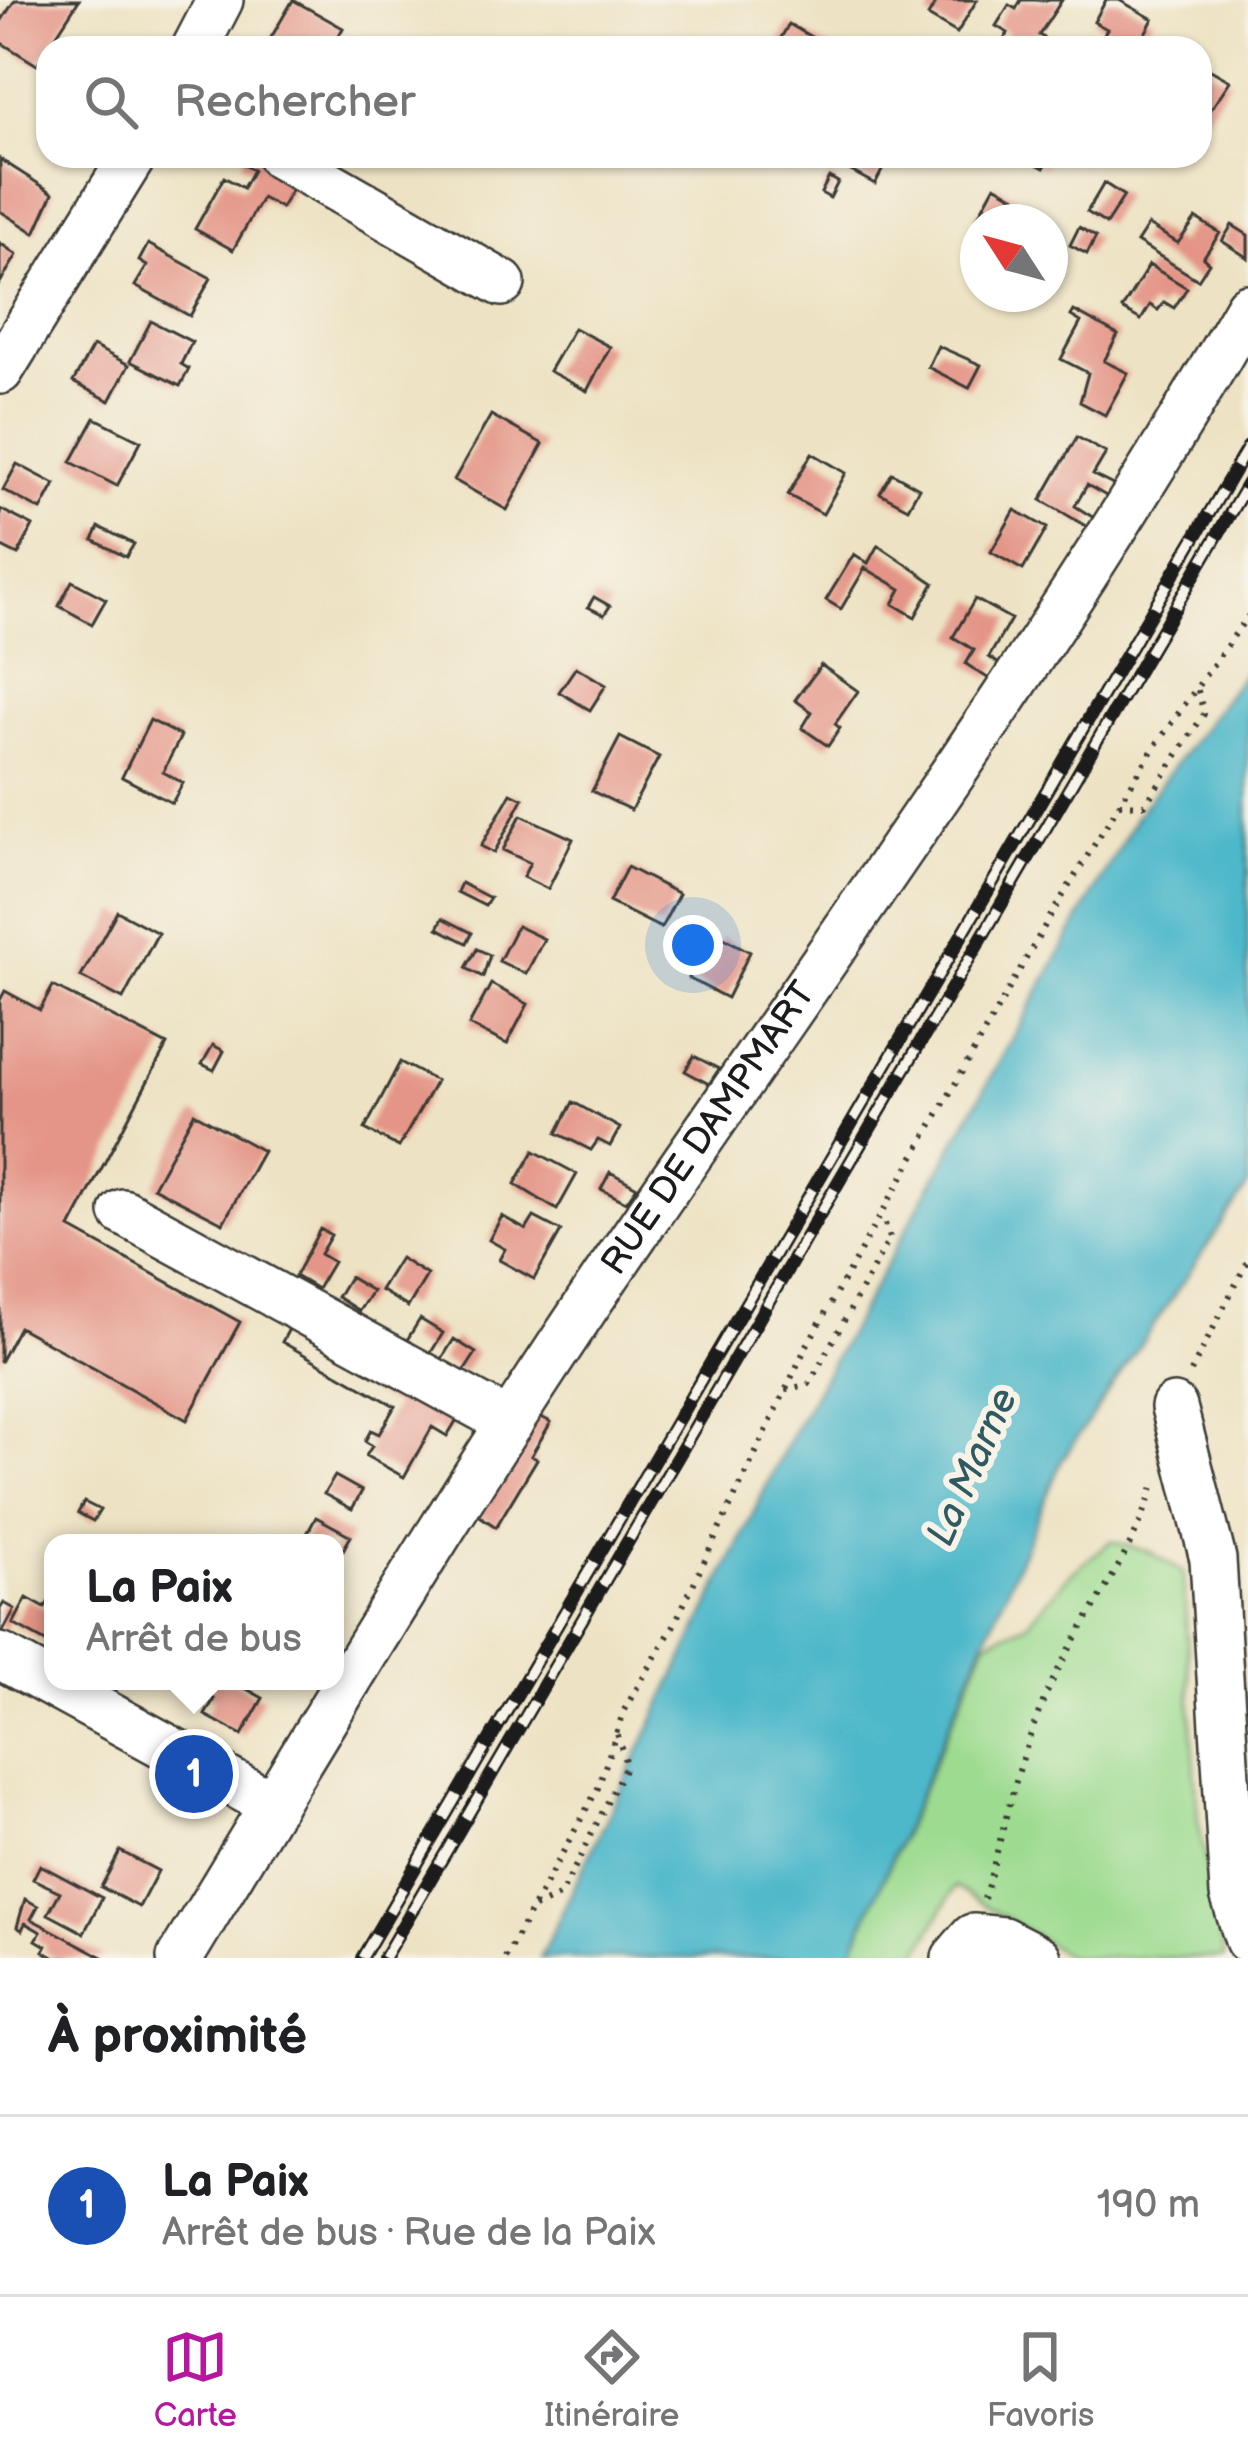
<!DOCTYPE html>
<html lang="fr">
<meta charset="utf-8">
<style>
:root{--surface:#fff;--page:#f6f6f6;--text:#202124;--muted:#757577;--line:#e0e0e0;--accent:#b5179e}
body{margin:0;font-family:"Balsamiq Sans",sans-serif;background:var(--page);color:var(--text)}
.compass{position:absolute;left:960px;top:204px;width:108px;height:108px;border-radius:50%;background:var(--surface);box-shadow:0 3px 9px #0004;rotate:306deg}
.you{position:absolute;left:693px;top:945px;width:42px;height:42px;margin:-30px;border:9px solid #fff;border-radius:50%;background:#1a73e8;box-shadow:0 0 0 18px #1a73e833}
.badge{display:grid;place-items:center;width:78px;height:78px;border-radius:50%;background:var(--accent);color:#fff;font-size:39px;font-weight:700}
.pin{position:absolute;translate:-50% -50%;border:6px solid #fff;box-shadow:0 3px 12px #0006}
.popup{position:absolute;left:44px;top:1534px;width:300px;height:156px;box-sizing:border-box;display:grid;place-content:center;border-radius:24px;background:var(--surface);filter:drop-shadow(0 3px 9px #0005);font-size:39px;white-space:nowrap;color:var(--muted)}
.popup b{font-size:45px;color:var(--text)}
.popup::after{content:'';position:absolute;left:50%;top:100%;margin-left:-24px;border:24px solid transparent;border-top-color:var(--surface)}
.list{margin:0;padding:0;list-style:none}
h2{display:flex;justify-content:space-between;align-items:center;height:156px;margin:0;padding:0 48px;font-size:51px}
h2 small{font-size:39px;font-weight:400;color:var(--muted)}
.list li{display:grid;grid-template-columns:78px 1fr auto;gap:36px;align-items:center;box-sizing:border-box;height:180px;padding:0 48px;border-top:3px solid var(--line)}
.list b{display:block;font-size:45px;white-space:nowrap}
.list p{margin:0;font-size:39px;white-space:nowrap;color:var(--muted)}
.list em{font-size:39px;font-style:normal;color:var(--muted)}
.icon{flex:none;width:66px;height:66px;fill:none;stroke:currentColor;stroke-width:2;stroke-linecap:round;stroke-linejoin:round}
.map{position:relative;flex:none;width:1248px;height:1958px;overflow:hidden}
.search{position:absolute;background:var(--surface);box-shadow:0 3px 9px #0004;left:36px;right:36px;top:36px;height:132px;display:flex;align-items:center;gap:30px;box-sizing:border-box;padding:0 42px;border-radius:36px;color:var(--muted);font-size:45px}
.sheet{height:336px;background:var(--surface)}
nav{display:flex;justify-content:space-around;align-items:center;box-sizing:border-box;height:168px;border-top:3px solid var(--line);background:var(--surface);font-size:33px;color:var(--muted)}
nav a{display:grid;justify-items:center;gap:6px}
nav .on{color:var(--accent)}
.map>svg:first-child{display:block}
.green{fill:#9ddb90;stroke:#5c7c56;stroke-width:3}
.water{fill:#4eb8ca;stroke:#356a73;stroke-width:3}
.building{fill:#e49587}
.lines{fill:none;stroke-linecap:round;stroke-linejoin:round}
.minor-casing{stroke:#3b3a35;stroke-width:50}
.path{stroke:#3b3a35;stroke-width:6;stroke-dasharray:3 9;stroke-linecap:butt}
.minor{stroke:#fff;stroke-width:45}
.rail-casing{stroke:#1c1c1c;stroke-width:14}
.rail{stroke:#f7f3e8;stroke-width:9;stroke-dasharray:27;stroke-linecap:butt}
.labels{text-anchor:middle;dominant-baseline:central;stroke-width:12;stroke-linejoin:round;paint-order:stroke}
.street-label{font-size:36px;fill:#1c1c1c;stroke:#f7f3e8}
.water-label{font-size:39px;font-style:italic;fill:#305a62;stroke:#f7f3e8}
</style>
<div class="map">
<svg width="1248" height="1958" viewBox="0 0 1248 1958">
<rect width="100%" height="100%" fill="#f7f3e8"/>
<filter id="ink" filterUnits="userSpaceOnUse"><feTurbulence type="fractalNoise" baseFrequency=".00833" numOctaves="2"/><feDisplacementMap in="SourceGraphic" scale="24" xChannelSelector="R" yChannelSelector="G"/><feConvolveMatrix kernelMatrix="1 2 1 2 8 2 1 2 1" color-interpolation-filters="sRGB"/></filter>
<filter id="wash" filterUnits="userSpaceOnUse"><feTurbulence type="fractalNoise" baseFrequency=".004" numOctaves="4" result="noise"/><feDisplacementMap in="SourceGraphic" scale="48" xChannelSelector="R" yChannelSelector="G"/><feGaussianBlur stdDeviation="2.7" result="paint"/><feColorMatrix in="noise" values="0 0 0 0 0 0 0 0 0 0 0 0 0 0 0 0 0 1.4 0 .05"/><feComposite in="paint" operator="in"/></filter>
<g filter="url(#wash)">
<rect width="100%" height="100%" fill="#ede2c3"/>
<path class="green" d="M1111,1541L1150,1552L1183,1572L1198,1820L1224,1958H1071L955,1887L915,1958H849L987,1641L1027,1624L1068,1576Z"/>
<path class="water" d="M1248,668V1186L1062,1460L849,1958H540L787,1443L1137,815Z"/>
<g id="blocks">
<path class="building" d="M15,0H79L37,65L0,42V23Z
M293,0L343,28L332,48H265Z
M937,0H977L957,33L928,16Z
M1021,0H1062L1039,35L1044,38L1039,48H999L1008,33L996,26L1009,5L1016,9Z
M1106,0H1119L1153,19L1137,48H1096L1107,29L1094,22Z
M789,24L830,48H775Z
M1200,64L1230,81L1203,121L1200,119Z
M244,156H261L299,176L281,208L262,198L233,250L195,229L224,177L243,188L253,170L241,163Z
M857,156L885,165L875,184L849,170Z
M1022,156H1051L1044,168Z
M0,159L53,193L35,233L0,211Z
M829,177L838,182L830,198L821,193Z
M1104,183L1124,196L1106,224L1087,212Z
M995,185L1026,203L1016,222H978V238L969,233Z
M1196,218L1220,233L1203,258L1209,263L1198,280L1137,242L1148,225L1178,243Z
M1232,225L1248,235V258L1222,241Z
M1079,227L1096,237L1087,254L1070,245Z
M0,243L17,255L0,283Z
M148,244L211,278L190,316L135,286L147,266L139,261Z
M1149,265L1187,288L1174,308L1164,302L1158,310L1150,305L1141,320L1122,309Z
M1074,311L1118,335L1104,361L1128,373L1105,415L1080,402L1088,373L1061,359L1081,322L1071,316Z
M151,321L192,342L181,364L189,369L180,386L130,361Z
M574,328L610,347L587,391L549,371Z
M93,346L129,365L110,401L73,382Z
M938,346L981,365L969,388L928,367Z
M491,415L543,444L507,510L454,480Z
M95,418L141,441L117,486L71,462Z
M1077,437L1106,453L1093,475L1115,486L1108,497L1087,485L1075,506L1094,518L1088,527L1041,500Z
M812,453L846,473L823,514L788,495Z
M17,464L55,484L41,510L3,490Z
M892,473L919,488L908,508L880,493Z
M0,509L33,526L18,555L0,546Z
M1015,510L1047,528L1023,570L991,552Z
M99,527L134,544L126,557L93,540Z
M878,545L934,583L915,617L893,604L901,589L865,568L841,609L826,600L854,554L868,563Z
M72,581L106,599L92,624L59,606Z
M594,597L610,606L604,615L588,607Z
M975,599L1011,619L989,657L999,664L989,679L966,664L974,650L953,637Z
M821,665L858,691L835,724L840,728L828,746L802,728L812,712L795,700Z
M576,667L606,685L590,710L559,692Z
M150,720L181,736L163,772L183,783L172,803L122,777Z
M620,737L659,757L631,810L592,791Z
M511,793L523,799L494,853L481,846Z
M521,815L573,839L548,889L523,877L530,863L503,850Z
M627,867L679,894L661,928L609,902Z
M461,883L490,898L485,906L457,892Z
M117,911L158,933L123,999L81,977Z
M443,918L472,933L467,943L438,928Z
M517,926L544,939L526,974L499,961Z
M722,937L750,952L727,998L688,978L706,941L717,947Z
M477,949L490,955L483,977L466,968Z
M491,984L528,1004L507,1044L469,1025Z
M53,986L167,1045L70,1228L240,1322L187,1420L19,1327L0,1362V1000L5,991L40,1010Z
M213,1045L224,1051L214,1070L202,1064Z
M694,1056L719,1069L709,1084L685,1071Z
M400,1062L436,1081L399,1147L365,1129Z
M573,1102L620,1128L610,1146L598,1140L591,1150L557,1133Z
M194,1113L263,1151L223,1223L153,1187Z
M534,1151L577,1174L557,1210L515,1184Z
M610,1172L637,1187L626,1202L601,1189Z
M502,1216L526,1230L534,1217L561,1231L534,1279L499,1260L505,1249L489,1240Z
M320,1229L331,1235L320,1254L333,1262L317,1289L295,1276Z
M400,1258L427,1275L408,1307L380,1290Z
M349,1277L372,1291L359,1311L337,1297Z
M297,1314L462,1411L447,1436L432,1427L404,1477L366,1456L372,1446L365,1441L371,1430L379,1434L395,1406L282,1342Z
M420,1319L443,1333L430,1354L407,1340Z
M454,1339L476,1353L463,1373L441,1360Z
M537,1415L551,1422L531,1456L537,1459L496,1527L477,1514Z
M335,1476L362,1491L352,1509L324,1494Z
M84,1502L100,1510L93,1521L78,1513Z
M316,1517L351,1536L335,1564V1543H302Z
M53,1594V1646L13,1624L27,1598L45,1608Z
M4,1603L15,1609L0,1637V1609Z
M214,1681H232L263,1698L242,1735L205,1715L214,1699L206,1695Z
M120,1851L158,1871L139,1907L101,1887Z
M40,1865L102,1898L84,1933L48,1914L60,1892L33,1879Z
M25,1899L38,1906L31,1919L105,1958H55L43,1951L46,1946L36,1940L41,1932L25,1923L22,1930L17,1927Z"/>
</g>
</g>
<g filter="url(#ink)">
<use href="#blocks" fill-opacity="0" stroke="#3b3a35" stroke-width="3"/>
<g class="lines">
<defs>
<g id="minor">
<path d="M195,48L220,0"/>
<path d="M280,156L502,283"/>
<path d="M0,371L133,156"/>
<path d="M123,1212L510,1423"/>
<path d="M1174,1407L1213,1559L1233,1894L1248,1940"/>
<path d="M0,1656L273,1805"/>
<path id="s1" d="M180,1958C328,1713 475,1466 638,1230C847,925 1064,628 1248,307"/>
<path d="M955,1958L973,1937L1003,1940L1038,1958"/>
</g>
</defs>
<use href="#minor" class="minor-casing"/>
<path class="path" d="M1119,804L1145,805L1204,714L1197,687
M1191,1372L1248,1260
M785,1390L809,1384L890,1238L883,1218
M984,1899C1003,1834 1017,1764 1043,1702C1073,1630 1134,1558 1153,1486
M534,1908L561,1895L626,1765L617,1733
M505,1958L598,1788L624,1710L673,1627L806,1347L1048,920L1155,746L1248,616"/>
<use href="#minor" class="minor"/>
<defs>
<path id="rail" d="M362,1958L1248,447
M384,1958L1248,483"/>
</defs>
<use href="#rail" class="rail-casing"/>
<use href="#rail" class="rail"/>
</g>
</g>
<g class="labels">
<g class="street-label">
<text stroke="none"><textPath href="#s1" startOffset="984">RUE DE DAMPMART</textPath></text>
</g>
<g class="water-label">
<text transform="translate(973 1467) rotate(-66)">La Marne</text>
</g>
</g>
</svg>
<svg class="compass" viewBox="-18 -18 36 36"><path d="M0-13l5 13h-10z" fill="#e53935"/><path d="M0 13l5-13h-10z" fill="#757577"/></svg>
<div class="you"></div>
<div class="pin badge" style="left:194px;top:1774px;background:#1a4fb4">1</div>
<div class="popup"><b>La Paix</b>Arrêt de bus</div>
<div class="search"><svg class="icon" aria-label="search" viewBox="0 0 24 24"><circle cx="10" cy="10" r="6"/><path d="M15 15l6 6"/></svg>Rechercher</div>
</div>
<section class="sheet">
<h2>À proximité<small></small></h2>
<ul class="list">
<li><span class="badge" style="background:#1a4fb4">1</span><div><b>La Paix</b><p>Arrêt de bus · Rue de la Paix</p></div><em>190 m</em></li>
</ul>
</section>
<nav>
<a class="on"><svg class="icon" aria-label="map" viewBox="0 0 24 24"><path d="M3 6l6-2 6 2 6-2v14l-6 2-6-2-6 2zM9 4v14M15 6v14"/></svg>Carte</a>
<a><svg class="icon" aria-label="directions" viewBox="0 0 24 24"><path d="M12 3l9 9-9 9-9-9zM9 14v-3h6M13 9l2 2-2 2"/></svg>Itinéraire</a>
<a><svg class="icon" aria-label="saved" viewBox="0 0 24 24"><path d="M7 4h10v16l-5-4-5 4z"/></svg>Favoris</a>
</nav>
